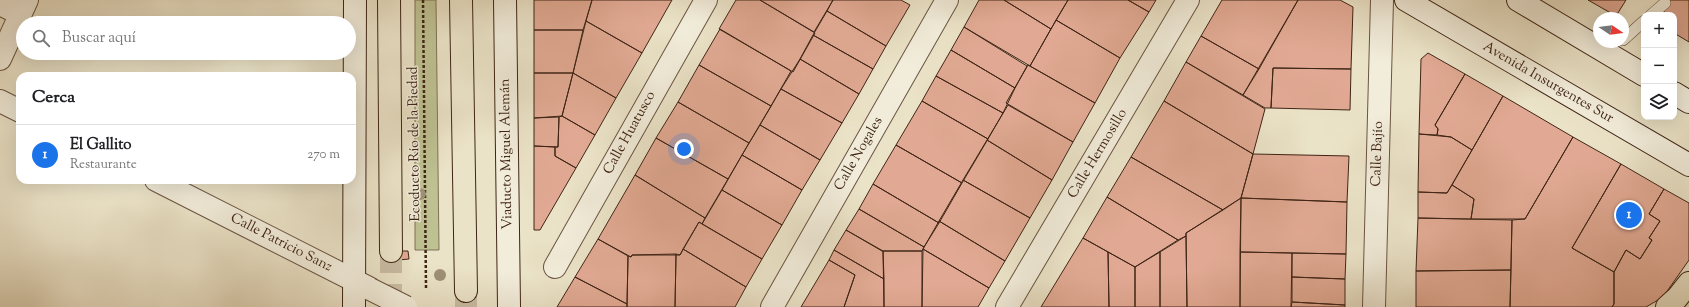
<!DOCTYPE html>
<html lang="es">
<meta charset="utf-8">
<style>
:root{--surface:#fff;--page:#f2f2f2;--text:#202124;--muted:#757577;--line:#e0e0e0;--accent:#1a73e8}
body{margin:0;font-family:"Sorts Mill Goudy",serif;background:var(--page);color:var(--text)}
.controls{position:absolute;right:12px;top:12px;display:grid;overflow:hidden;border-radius:8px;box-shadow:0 4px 16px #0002}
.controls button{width:36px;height:36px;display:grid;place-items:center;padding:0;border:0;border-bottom:1px solid var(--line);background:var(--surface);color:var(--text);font:20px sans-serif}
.compass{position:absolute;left:1593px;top:12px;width:36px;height:36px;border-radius:50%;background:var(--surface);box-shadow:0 4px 16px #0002;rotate:103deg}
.you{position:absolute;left:684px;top:149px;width:14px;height:14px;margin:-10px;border:3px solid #fff;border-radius:50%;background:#1a73e8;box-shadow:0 0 0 6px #1a73e833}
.badge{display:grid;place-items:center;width:26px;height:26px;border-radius:50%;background:var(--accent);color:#fff;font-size:13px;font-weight:700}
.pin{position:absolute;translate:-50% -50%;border:2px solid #fff;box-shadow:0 1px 4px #0006}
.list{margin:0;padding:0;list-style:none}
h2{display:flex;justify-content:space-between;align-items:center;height:52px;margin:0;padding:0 16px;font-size:17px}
h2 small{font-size:13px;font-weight:400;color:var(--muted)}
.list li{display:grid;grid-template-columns:26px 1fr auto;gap:12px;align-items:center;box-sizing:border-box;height:60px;padding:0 16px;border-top:1px solid var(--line)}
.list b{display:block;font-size:15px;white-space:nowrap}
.list p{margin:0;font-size:13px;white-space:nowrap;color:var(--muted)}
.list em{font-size:13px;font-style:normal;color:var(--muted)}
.icon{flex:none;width:22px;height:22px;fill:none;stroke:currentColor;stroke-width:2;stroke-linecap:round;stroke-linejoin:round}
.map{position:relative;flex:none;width:1689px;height:307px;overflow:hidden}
.search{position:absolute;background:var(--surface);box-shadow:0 4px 16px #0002;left:16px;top:16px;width:340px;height:44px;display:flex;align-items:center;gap:10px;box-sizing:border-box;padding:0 14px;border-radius:22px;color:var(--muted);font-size:15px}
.panel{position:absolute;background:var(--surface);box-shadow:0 4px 16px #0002;left:16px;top:72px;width:340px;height:112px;border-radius:12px}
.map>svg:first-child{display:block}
.green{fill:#bec192;stroke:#7e7354}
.building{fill:#e1a993;stroke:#3f2516}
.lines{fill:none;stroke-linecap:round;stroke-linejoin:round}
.motorway-tunnel{stroke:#c9bda4;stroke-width:22;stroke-dasharray:22 11;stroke-linecap:butt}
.service-casing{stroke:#6a5442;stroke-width:12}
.minor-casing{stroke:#6a5442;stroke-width:24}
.tertiary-casing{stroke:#6a5442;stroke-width:24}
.secondary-casing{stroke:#3f2516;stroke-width:24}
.primary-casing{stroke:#3f2516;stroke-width:24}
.motorway-casing{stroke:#3f2516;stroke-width:24}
.path{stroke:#3f2516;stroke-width:2.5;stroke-dasharray:3 2;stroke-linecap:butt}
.service{stroke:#f2eddb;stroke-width:11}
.minor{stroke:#f2eddb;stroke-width:22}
.tertiary{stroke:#f2eddb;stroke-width:22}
.secondary{stroke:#f2eddb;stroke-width:22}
.primary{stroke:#ebe3c8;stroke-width:22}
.motorway{stroke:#ebe3c8;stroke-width:22}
.tertiary-bridge-casing{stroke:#6a5442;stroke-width:24;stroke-linecap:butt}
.tertiary-bridge{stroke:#f2eddb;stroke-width:22}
.tree{fill:#9e9077}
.labels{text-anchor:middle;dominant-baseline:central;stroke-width:3;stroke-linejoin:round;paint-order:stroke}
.street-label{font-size:14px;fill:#3f2516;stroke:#f2eddb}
</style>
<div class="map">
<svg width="1689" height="307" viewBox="0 0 1689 307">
<rect width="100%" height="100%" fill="#ebe3c8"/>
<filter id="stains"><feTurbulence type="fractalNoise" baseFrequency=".005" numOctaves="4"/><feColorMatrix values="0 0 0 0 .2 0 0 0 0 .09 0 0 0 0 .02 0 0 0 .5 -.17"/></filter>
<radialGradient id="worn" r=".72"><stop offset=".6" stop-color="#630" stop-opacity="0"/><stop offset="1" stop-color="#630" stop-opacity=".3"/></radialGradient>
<path class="green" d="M415,0H436L439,250H415Z"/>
<path class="building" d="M534,0H592L583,30H534Z
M592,0H672L642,53L586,21Z
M736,0H760L815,33L793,72L719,29Z
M760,0H833L814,32Z
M833,0H901L910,5L886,46L827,11Z
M979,0H1004L1051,29L1030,66L964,27Z
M1004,0H1068L1051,29Z
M1068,0H1128L1149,12L1120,58L1056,20Z
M1128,0H1156L1149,12Z
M1222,0H1298L1259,69L1201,36Z
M1298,0H1340L1353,7L1351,69L1273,68L1271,108H1265L1243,95Z
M1588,0H1626L1616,16Z
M1665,0H1689V42L1674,33V15H1664Z
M827,11L886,46L873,69L813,35Z
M1056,20L1120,58L1095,103L1030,66Z
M586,21L642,53L616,98L573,73Z
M964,27L1027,66L1015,88L951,50Z
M720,29L791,71L771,106L699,65Z
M534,30H583L573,73H534Z
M813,35L873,69L859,94L800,59Z
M1201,36L1259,69L1243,95L1186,62Z
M951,50L1015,88L1003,113L936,76Z
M1428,53L1465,74L1435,125L1438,129L1437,135L1419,134L1421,59Z
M800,59L859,94L842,123L781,89Z
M1186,62L1265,109L1253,154L1164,101Z
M699,65L771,106L749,143L678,102Z
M1028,65L1095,103L1073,142L1006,103Z
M1273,68L1351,69L1350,110L1271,108Z
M534,73H573L562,116L534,118Z
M573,73L616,98L595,135L562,116Z
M1465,74L1503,96L1472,150L1451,137L1437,135L1438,129L1435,125Z
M936,76L1003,113L988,139L922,101Z
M781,89L842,123L820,160L760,125Z
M1503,96L1573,137L1525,219H1471L1474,199L1452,185Z
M922,101L988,139L962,183L896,145Z
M1164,101L1253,154L1241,198L1223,210L1131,157Z
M678,102L749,143L728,179L656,138Z
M1008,105L1073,142L1052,180L987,140Z
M562,116L595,135L576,168L555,156V147H558L559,117Z
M559,117L558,147L534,146V118Z
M760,125L820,160L802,190L742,155Z
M1419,134L1451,137L1472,150L1447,193L1418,192Z
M1573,137L1621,164L1572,248L1614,272V304L1612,307H1510L1512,220L1525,219Z
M656,138L728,179L705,218L635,175Z
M987,140L1052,180L1030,218L963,180Z
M896,145L962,183L939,223L873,184Z
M534,146L555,147V156L576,168L540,230H534Z
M1253,154L1349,156L1347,202L1241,198Z
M742,155L802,190L782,225L722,190Z
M1131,157L1223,210L1186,233V236L1178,240L1107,197Z
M1621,164L1664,189L1649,214L1660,221L1649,238L1652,240L1640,259L1626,250L1614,272L1572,248Z
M635,175L705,218L702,224L699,222L680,255H632L631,257L598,239Z
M963,180L1030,218L1005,261L939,221Z
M873,184L939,223L924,247L859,209Z
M1452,185L1474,199L1471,219L1418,218V192L1447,193Z
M1664,189L1689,203V260L1663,297L1646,307H1612L1614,304V272L1626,250L1640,259L1652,240L1649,238L1660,221L1649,214Z
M722,190L782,225L762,259L702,224Z
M1107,197L1178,240L1135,267L1083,238Z
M1241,198L1240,307H1187L1186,233Z
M1241,198L1347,202L1346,254L1240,252Z
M859,209L924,247L922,251H882L846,230Z
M1418,218L1512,220L1511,270L1416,271Z
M939,221L1005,261L989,288L923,249Z
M699,222L762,259L746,287L683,249Z
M846,230L883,251L884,279L834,250Z
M1186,236L1187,307H1160V252Z
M1083,238L1108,252L1109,307H1041Z
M598,239L628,256L627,304L575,277Z
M683,249L746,287L735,307H675L676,254L680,255Z
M923,249L989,288L978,307H922Z
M834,250L884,279V307H844L855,275L829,260Z
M399,251H408L409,259L399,260Z
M883,251H922V307H884Z
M1108,252L1135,267V307H1109Z
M1160,252V307H1135V267Z
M1240,252L1292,253L1291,307H1240Z
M1292,253L1346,254L1345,279L1292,277Z
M676,254L675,307H627L628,256L631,257L632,255Z
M829,260L855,275L844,307H801Z
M1511,270L1510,307H1416V271Z
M575,277L627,304V307H557Z
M1292,277L1345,279V305L1292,302Z
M1292,302L1345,305V307H1291Z"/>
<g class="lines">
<path class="motorway-tunnel" d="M391,251V307
M466,291V307"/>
<defs>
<path id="service" d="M1651,15L1665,3
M1623,40L1644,21"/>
<path id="minor" d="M0,4L20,14
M0,59L27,0
M555,267L706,0
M772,307L947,0
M1007,307L1188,0
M1374,307L1382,0"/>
<path id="tertiary" d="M0,101L20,111
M156,180L369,288"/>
<path id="secondary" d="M505,0L509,307
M1406,0L1689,165
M1518,0L1644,75
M1674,93L1689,102
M354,307L355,0"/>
<path id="primary" d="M1667,307L1677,298L1689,283"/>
<path id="motorway" d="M389,0L391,251
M461,0L466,291"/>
</defs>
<use href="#service" class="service-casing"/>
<use href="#minor" class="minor-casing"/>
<use href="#tertiary" class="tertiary-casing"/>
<use href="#secondary" class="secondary-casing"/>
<use href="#primary" class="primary-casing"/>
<use href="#motorway" class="motorway-casing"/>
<path class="path" d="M423,0L426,288"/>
<use href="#service" class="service"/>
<use href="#minor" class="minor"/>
<use href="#tertiary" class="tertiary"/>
<use href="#secondary" class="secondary"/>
<use href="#primary" class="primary"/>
<use href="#motorway" class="motorway"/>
<defs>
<path id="tertiary-bridge" d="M370,289L406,307"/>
</defs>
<use href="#tertiary-bridge" class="tertiary-bridge-casing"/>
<use href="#tertiary-bridge" class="tertiary-bridge"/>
</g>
<g class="tree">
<circle cx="420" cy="194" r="6"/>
<circle cx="440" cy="275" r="6"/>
</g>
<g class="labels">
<g class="street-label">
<text transform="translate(1548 83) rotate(30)">Avenida Insurgentes Sur</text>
<text transform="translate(630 133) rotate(-61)">Calle Huatusco</text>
<text transform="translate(415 144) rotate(-91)">Ecoducto Río de la Piedad</text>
<text transform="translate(507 154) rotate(-91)">Viaducto Miguel Alemán</text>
<text transform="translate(859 154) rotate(-60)">Calle Nogales</text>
<text transform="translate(1098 154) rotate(-59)">Calle Hermosillo</text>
<text transform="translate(1378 154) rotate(-88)">Calle Bajío</text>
<text transform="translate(281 243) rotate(27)">Calle Patricio Sanz</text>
</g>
</g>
<rect width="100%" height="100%" filter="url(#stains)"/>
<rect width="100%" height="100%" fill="url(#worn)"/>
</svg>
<div class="controls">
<button>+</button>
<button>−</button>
<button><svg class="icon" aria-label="layers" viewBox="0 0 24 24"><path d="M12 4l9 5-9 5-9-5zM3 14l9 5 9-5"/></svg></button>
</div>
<svg class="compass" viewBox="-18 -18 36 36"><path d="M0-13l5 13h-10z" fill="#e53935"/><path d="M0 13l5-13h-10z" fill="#757577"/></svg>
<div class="you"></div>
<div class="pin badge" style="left:1629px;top:215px">1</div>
<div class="search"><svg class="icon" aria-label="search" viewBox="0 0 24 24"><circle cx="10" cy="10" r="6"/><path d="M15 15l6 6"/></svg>Buscar aquí</div>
<section class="panel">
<h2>Cerca<small></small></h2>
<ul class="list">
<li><span class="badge">1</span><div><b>El Gallito</b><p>Restaurante</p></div><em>270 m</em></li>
</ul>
</section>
</div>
